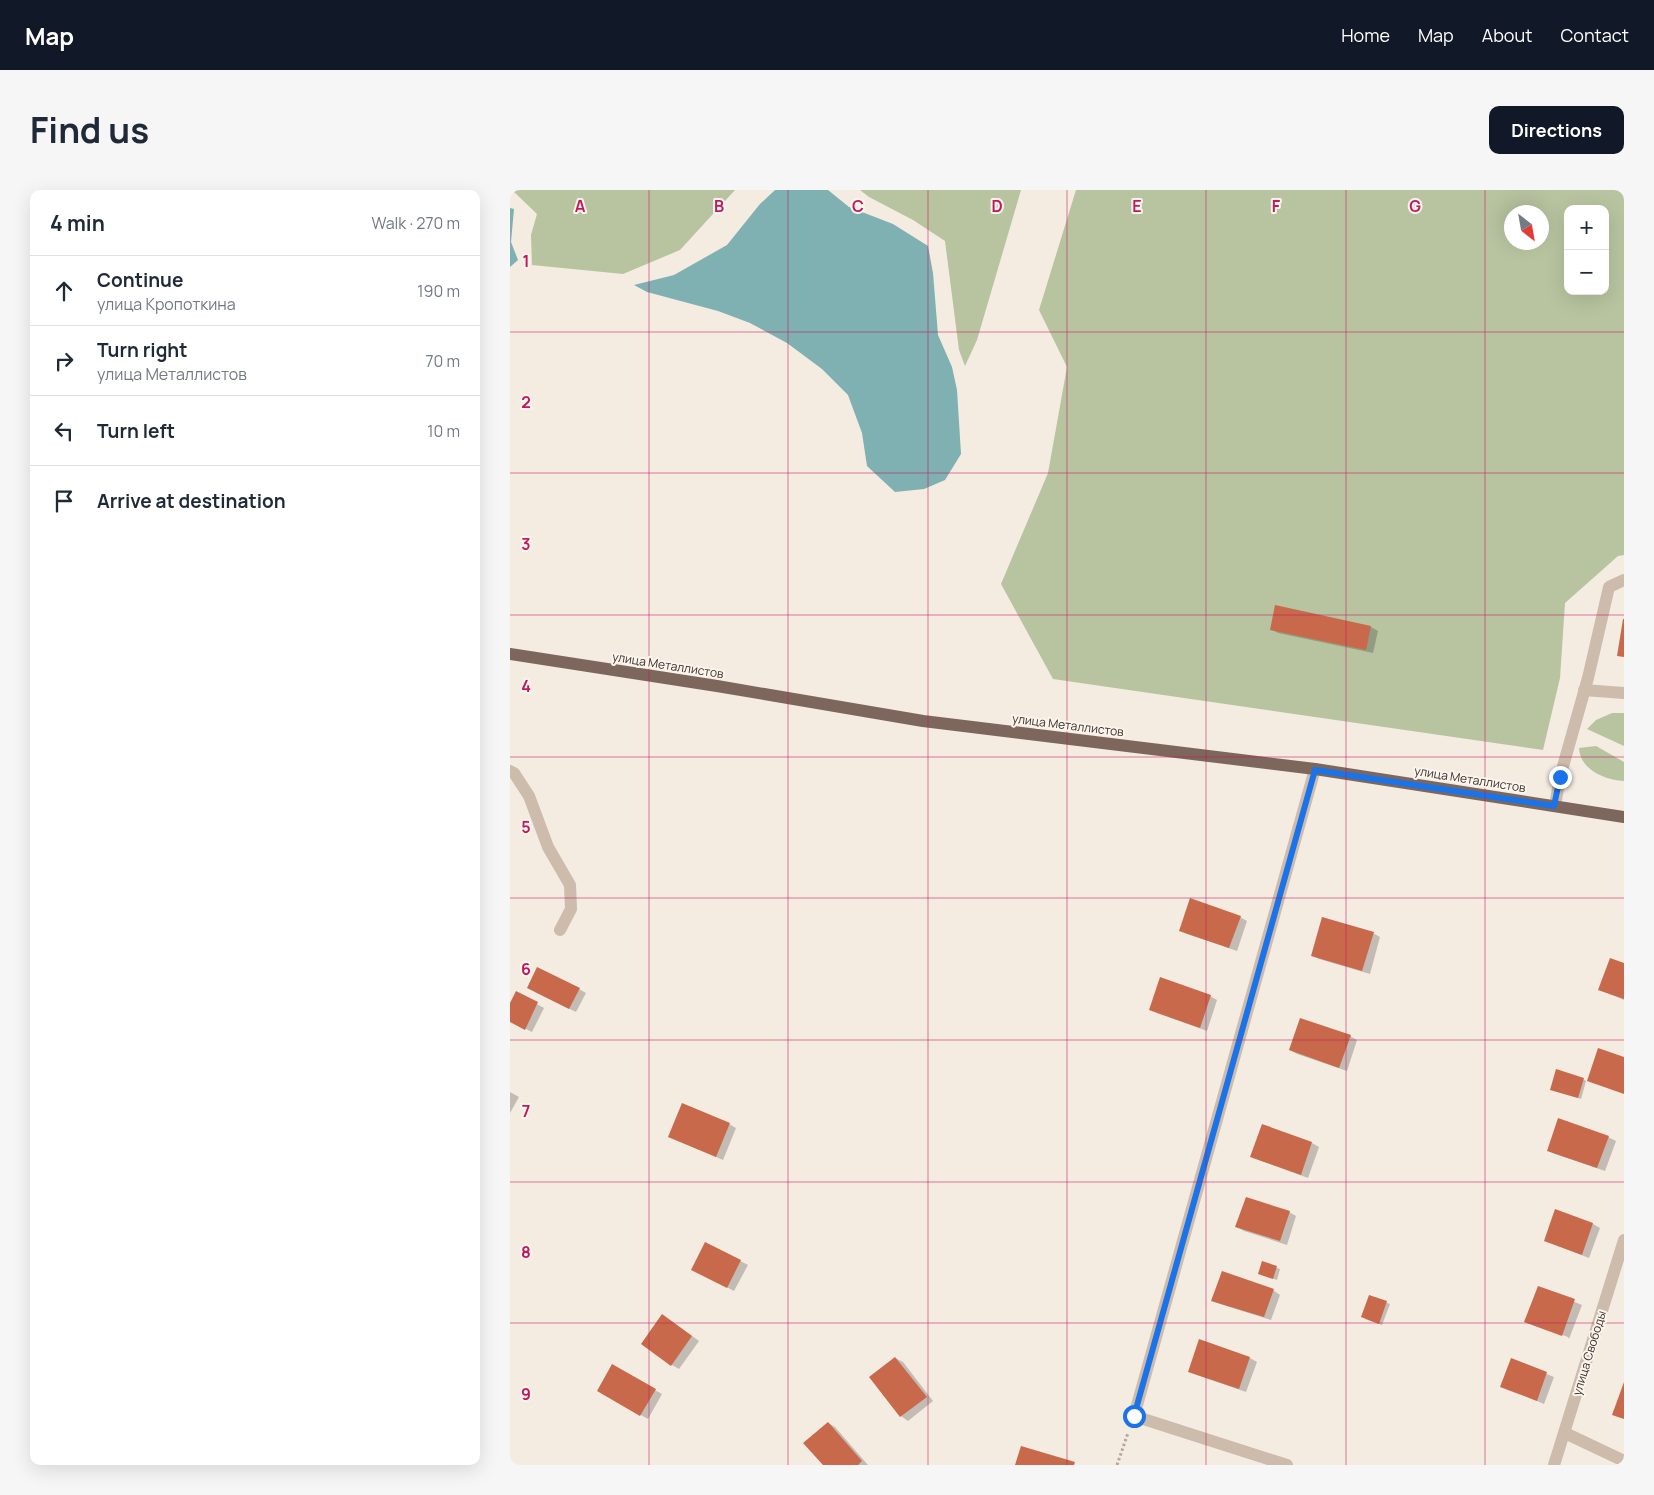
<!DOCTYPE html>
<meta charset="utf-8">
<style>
:root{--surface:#fff;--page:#f6f6f7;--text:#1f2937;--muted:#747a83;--line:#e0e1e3;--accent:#111827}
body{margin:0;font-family:Manrope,sans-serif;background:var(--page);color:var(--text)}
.controls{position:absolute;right:15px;top:15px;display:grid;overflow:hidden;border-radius:10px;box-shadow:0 5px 20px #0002}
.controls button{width:45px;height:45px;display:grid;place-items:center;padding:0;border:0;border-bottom:1px solid var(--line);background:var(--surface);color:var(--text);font:25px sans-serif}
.compass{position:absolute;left:994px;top:15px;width:45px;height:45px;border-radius:50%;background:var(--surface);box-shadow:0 5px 20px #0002;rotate:149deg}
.stop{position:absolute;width:15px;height:15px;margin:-11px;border:4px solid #1a73e8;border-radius:50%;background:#fff}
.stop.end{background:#1a73e8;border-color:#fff;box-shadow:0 1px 5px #0008}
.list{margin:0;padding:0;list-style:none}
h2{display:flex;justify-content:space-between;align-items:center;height:65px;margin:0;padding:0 20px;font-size:21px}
h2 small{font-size:16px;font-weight:400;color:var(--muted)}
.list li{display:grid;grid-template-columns:32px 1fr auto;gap:15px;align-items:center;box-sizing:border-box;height:70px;padding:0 20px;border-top:1px solid var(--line)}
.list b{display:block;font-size:19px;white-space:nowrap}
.list p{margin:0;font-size:16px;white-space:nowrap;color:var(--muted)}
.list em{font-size:16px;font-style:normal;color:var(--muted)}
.icon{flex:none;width:28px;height:28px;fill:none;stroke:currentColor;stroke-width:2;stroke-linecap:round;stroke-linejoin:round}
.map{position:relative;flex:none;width:1114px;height:1275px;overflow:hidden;border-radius:10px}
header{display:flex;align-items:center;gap:30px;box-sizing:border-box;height:70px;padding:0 25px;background:var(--accent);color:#fff}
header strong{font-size:24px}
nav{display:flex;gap:28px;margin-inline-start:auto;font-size:18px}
.intro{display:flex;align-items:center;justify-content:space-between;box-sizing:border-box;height:120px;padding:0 30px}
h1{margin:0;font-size:35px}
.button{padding:12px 22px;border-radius:10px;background:var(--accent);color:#fff;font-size:18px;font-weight:700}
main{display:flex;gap:30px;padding:0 30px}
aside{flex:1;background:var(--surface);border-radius:10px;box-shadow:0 5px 20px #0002}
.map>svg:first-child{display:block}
.green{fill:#b8c4a0;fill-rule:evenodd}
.water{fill:#7fb0b2}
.shadow{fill:#0003}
.building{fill:#c8694b}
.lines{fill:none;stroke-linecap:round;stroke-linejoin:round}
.path{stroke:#b9a596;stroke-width:3;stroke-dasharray:2.5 2.5;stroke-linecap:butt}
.minor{stroke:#cdbbac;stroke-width:12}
.major{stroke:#7d675c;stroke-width:12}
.route{stroke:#1a73e8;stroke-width:6}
.grid{fill:none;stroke:#c2185b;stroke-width:1;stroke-opacity:0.55}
.labels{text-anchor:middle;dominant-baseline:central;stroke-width:4;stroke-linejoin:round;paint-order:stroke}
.street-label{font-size:12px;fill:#3b302b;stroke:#fbf5ee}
.grid-label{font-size:16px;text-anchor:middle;font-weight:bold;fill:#c2185b;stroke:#fbf5ee;stroke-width:4;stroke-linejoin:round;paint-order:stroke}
</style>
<header>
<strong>Map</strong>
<nav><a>Home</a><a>Map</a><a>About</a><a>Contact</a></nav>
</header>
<div class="intro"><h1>Find us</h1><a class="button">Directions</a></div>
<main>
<aside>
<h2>4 min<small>Walk · 270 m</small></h2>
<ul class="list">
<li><svg class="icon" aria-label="ahead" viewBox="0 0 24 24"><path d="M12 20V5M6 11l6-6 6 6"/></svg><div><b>Continue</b><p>улица Кропоткина</p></div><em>190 m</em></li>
<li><svg class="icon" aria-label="right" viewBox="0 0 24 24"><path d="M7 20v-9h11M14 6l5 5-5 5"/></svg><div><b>Turn right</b><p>улица Металлистов</p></div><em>70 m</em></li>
<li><svg class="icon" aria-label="left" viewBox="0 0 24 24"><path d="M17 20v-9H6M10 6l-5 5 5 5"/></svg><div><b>Turn left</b></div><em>10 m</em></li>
<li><svg class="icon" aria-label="arrive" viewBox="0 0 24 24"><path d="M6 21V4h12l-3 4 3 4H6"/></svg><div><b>Arrive at destination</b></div></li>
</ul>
</aside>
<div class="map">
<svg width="1114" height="1275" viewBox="0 0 1114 1275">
<rect width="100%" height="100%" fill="#f4ebe1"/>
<path class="green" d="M2,0H225L170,60L113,84L22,75L21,45L27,24Z
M350,0H511L467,150L455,176L449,160L435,51L403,30L359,7Z
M566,0H1114V365L1108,366L1055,413L1050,488L1033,560L543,489L491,394L538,283L557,177L529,120ZM1058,19H1095V101H1058ZM1002,22H1032V52H1002Z
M1102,523H1114V556L1077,539L1086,530Z
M1086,556L1114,572V591C1095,590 1070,580 1069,558Z"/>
<path class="water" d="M265,0H318L339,17L383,34L418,56L423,83L428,145L442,177L447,200L451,264L435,290L414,299L385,302L357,276L352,243L338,205L312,179L277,153L240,133L208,121L137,102L124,95L164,85L217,55L250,14Z
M0,18L4,19L1,52L8,70L0,77Z"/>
<path class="shadow" d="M766,417L861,437L868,441L863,463L768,443L761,439Z
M730,727L737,731L727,761L677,744L670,740Z
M863,743L870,747L860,784L809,769L802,765Z
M1114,774V810L1090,800Z
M69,799L76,803L66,822L25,802Z
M6,803L34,818L22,842L0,831V816Z
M700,806L707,810L697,841L647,823L640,819Z
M840,846L847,850L837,881L787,864L780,860Z
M1073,889L1076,891L1071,909L1045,901Z
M0,902L9,907L0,923Z
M219,934L226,938L213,970L167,950Z
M752,936L802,953L809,957L798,988L749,970L742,966Z
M1098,947L1106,951L1095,981L1045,964L1038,960Z
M1046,1021L1083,1034L1090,1038L1079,1068L1035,1051Z
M779,1022L786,1026L777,1055L734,1041L727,1037Z
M196,1053L238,1075L224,1101L190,1083Z
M753,1073L770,1079L767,1090L753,1085Z
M1028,1097L1072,1115L1059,1149L1058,1147L1016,1132Z
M763,1100L770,1105L761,1130L710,1114L703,1110Z
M859,1106L880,1114L872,1135L855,1129Z
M160,1130L189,1151L169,1179L162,1175Z
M385,1168L393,1172L423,1211L398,1231L391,1226L361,1187Z
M740,1168L747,1172L736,1202L687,1185L680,1181Z
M1002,1170L1044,1187L1034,1214L992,1196Z
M102,1176L152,1204L138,1229L88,1201Z
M318,1233L325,1237L358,1275H314Z"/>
<path class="building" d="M765,415L861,436L856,460L760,440Z
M1113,429H1114V467L1107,466Z
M680,708L731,726L719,758L669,741Z
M812,727L864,742L852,781L801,766Z
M1100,768L1114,773V809L1088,800Z
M27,777L70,798L59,819L17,798Z
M650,787L701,805L690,838L639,820Z
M6,801L28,812L15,840L0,832V813Z
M790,828L841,845L829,878L779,860Z
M1088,858L1114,867V904L1077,891Z
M1046,879L1074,888L1068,908L1040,900Z
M172,913L220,933L206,967L158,947Z
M1048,928L1099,946L1087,978L1037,961Z
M752,934L802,952L791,985L740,967Z
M736,1007L780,1021L770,1051L725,1037Z
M1045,1019L1083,1033L1072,1065L1034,1051Z
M195,1052L231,1070L217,1098L181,1080Z
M752,1071L767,1076L763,1089L748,1084Z
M712,1081L764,1099L754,1127L701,1111Z
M1028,1096L1065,1109L1052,1146L1014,1132Z
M859,1105L877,1111L869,1134L851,1127Z
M152,1124L182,1146L161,1176L131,1154Z
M689,1149L740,1167L729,1199L678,1182Z
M385,1167L417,1207L390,1227L359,1187Z
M1001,1168L1037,1182L1027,1211L990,1197Z
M102,1174L146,1199L130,1226L87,1201Z
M1114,1192V1229L1102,1225Z
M318,1232L352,1271L348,1275H313L293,1253Z
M511,1256L565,1272L564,1275H505Z"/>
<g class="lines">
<path class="path" d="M607,1275L618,1243"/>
<path class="minor" d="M1074,500L1114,503
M0,581L4,583L19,606L38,657L60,695L61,719L50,740
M1045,616L1050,587L1078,488L1099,397L1114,390
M1055,1243L1114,1271
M777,1275L624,1226L805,579
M1044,1275L1114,1050"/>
<path class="major" d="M0,464L207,496L413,531L805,579L1114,627"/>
</g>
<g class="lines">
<path class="route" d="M624,1226L805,580L1044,616L1050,587"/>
</g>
<path class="grid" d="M139,0V1275M278,0V1275M418,0V1275M557,0V1275M696,0V1275M836,0V1275M975,0V1275M0,142H1114M0,283H1114M0,425H1114M0,567H1114M0,708H1114M0,850H1114M0,992H1114M0,1133H1114"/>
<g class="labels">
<g class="street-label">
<text transform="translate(158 475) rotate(9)">улица Металлистов</text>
<text transform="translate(558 535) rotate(7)">улица Металлистов</text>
<text transform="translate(960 589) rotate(9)">улица Металлистов</text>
<text transform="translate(1079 1163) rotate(-73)">улица Свободы</text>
</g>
</g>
<g class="grid-label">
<text x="70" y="22">A</text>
<text x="209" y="22">B</text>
<text x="348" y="22">C</text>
<text x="487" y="22">D</text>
<text x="627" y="22">E</text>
<text x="766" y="22">F</text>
<text x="905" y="22">G</text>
<text x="16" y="77">1</text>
<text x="16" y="218">2</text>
<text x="16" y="360">3</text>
<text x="16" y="502">4</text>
<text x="16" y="643">5</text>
<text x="16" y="785">6</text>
<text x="16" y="927">7</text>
<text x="16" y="1068">8</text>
<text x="16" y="1210">9</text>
</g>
</svg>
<div class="controls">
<button>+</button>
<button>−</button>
</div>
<svg class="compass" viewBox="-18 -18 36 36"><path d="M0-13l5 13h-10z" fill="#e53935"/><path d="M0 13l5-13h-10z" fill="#747a83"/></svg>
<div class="stop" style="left:624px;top:1226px"></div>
<div class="stop end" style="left:1050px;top:587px"></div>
</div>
</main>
